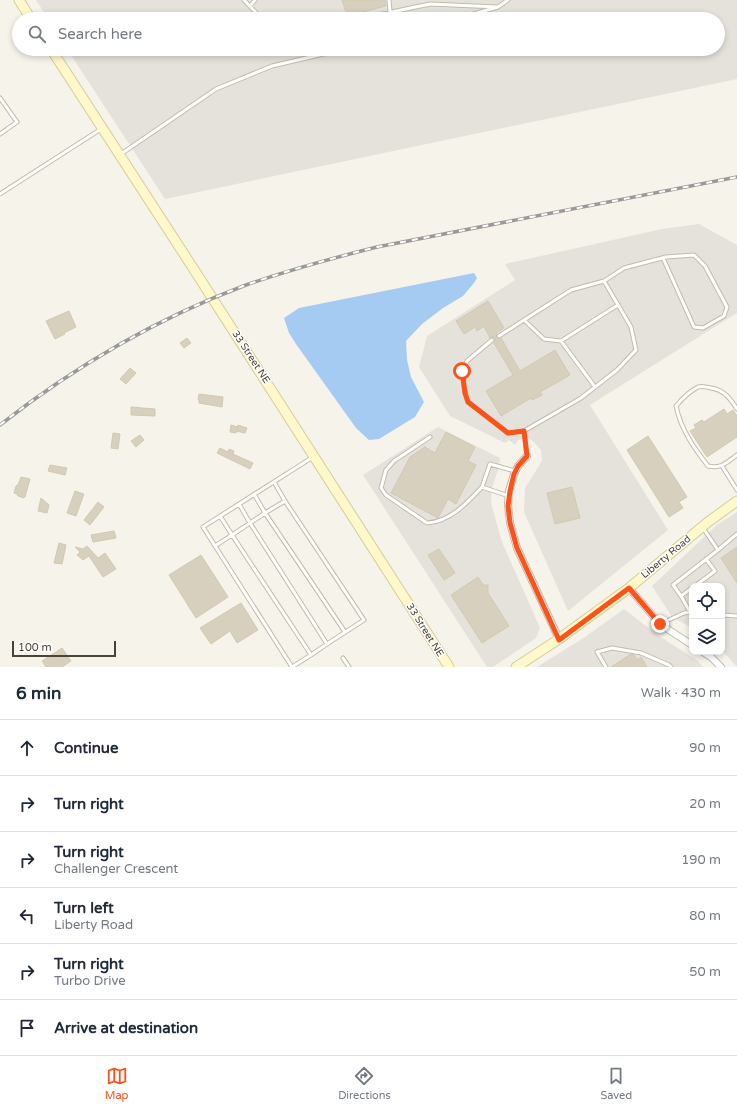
<!DOCTYPE html>
<meta charset="utf-8">
<style>
:root{--surface:#fff;--page:#f2f2f3;--text:#1f2937;--muted:#747a83;--line:#e0e1e3;--accent:#fd5219}
body{margin:0;font-family:"Varela Round",sans-serif;background:var(--page);color:var(--text)}
.controls{position:absolute;right:12px;bottom:12px;display:grid;overflow:hidden;border-radius:8px;box-shadow:0 2px 6px #0003}
.controls button{width:36px;height:36px;display:grid;place-items:center;padding:0;border:0;border-bottom:1px solid var(--line);background:var(--surface);color:var(--text);font:20px sans-serif}
.scale{position:absolute;left:12px;bottom:10px;width:104px;box-sizing:border-box;padding-left:4px;border:2px solid #4a4438;border-top:0;font-size:11px;line-height:14px;white-space:nowrap;color:#4a4438;-webkit-text-stroke:3px #fff;paint-order:stroke}
.stop{position:absolute;width:12px;height:12px;margin:-9px;border:3px solid #fd5219;border-radius:50%;background:#fff}
.stop.end{background:#fd5219;border-color:#fff;box-shadow:0 1px 4px #0008}
.list{margin:0;padding:0;list-style:none}
h2{display:flex;justify-content:space-between;align-items:center;height:52px;margin:0;padding:0 16px;font-size:17px}
h2 small{font-size:13px;font-weight:400;color:var(--muted)}
.list li{display:grid;grid-template-columns:26px 1fr auto;gap:12px;align-items:center;box-sizing:border-box;height:56px;padding:0 16px;border-top:1px solid var(--line)}
.list b{display:block;font-size:15px;white-space:nowrap}
.list p{margin:0;font-size:13px;white-space:nowrap;color:var(--muted)}
.list em{font-size:13px;font-style:normal;color:var(--muted)}
.icon{flex:none;width:22px;height:22px;fill:none;stroke:currentColor;stroke-width:2;stroke-linecap:round;stroke-linejoin:round}
.map{position:relative;flex:none;width:737px;height:667px;overflow:hidden}
.search{position:absolute;background:var(--surface);box-shadow:0 2px 6px #0003;left:12px;right:12px;top:12px;height:44px;display:flex;align-items:center;gap:10px;box-sizing:border-box;padding:0 14px;border-radius:22px;color:var(--muted);font-size:15px}
.sheet{height:388px;background:var(--surface)}
nav{display:flex;justify-content:space-around;align-items:center;box-sizing:border-box;height:56px;border-top:1px solid var(--line);background:var(--surface);font-size:11px;color:var(--muted)}
nav a{display:grid;justify-items:center;gap:2px}
nav .on{color:var(--accent)}
.map>svg:first-child{display:block}
.industrial{fill:#e5e2db}
.water{fill:#a6cbf2}
.building{fill:#d7d0bf;stroke:#d2c9b2}
.lines{fill:none;stroke-linecap:round;stroke-linejoin:round}
.lane-casing{stroke:#c1bcac;stroke-width:5}
.street-casing{stroke:#c1bcac;stroke-width:8}
.secondary-casing{stroke:#d6cc99;stroke-width:11}
.lane{stroke:#fff;stroke-width:3}
.street{stroke:#fff;stroke-width:6}
.secondary{stroke:#fff8ca;stroke-width:9}
.rail-casing{stroke:#999;stroke-width:3.5}
.rail{stroke:#fff;stroke-width:2;stroke-dasharray:6;stroke-linecap:butt}
.route{stroke:#fd5219;stroke-width:5}
.labels{text-anchor:middle;dominant-baseline:central;stroke-width:3;stroke-linejoin:round;paint-order:stroke}
.street-label{font-size:10px;fill:#4a4438;stroke:#fff}
</style>
<div class="map">
<svg width="737" height="667" viewBox="0 0 737 667">
<rect width="100%" height="100%" fill="#f5f3ea"/>
<path class="industrial" d="M36,0H737V79L165,199L67,49H718V19H48Z
M699,224L737,245V313L590,405L668,530L568,611L524,512L525,488L542,461L541,450L534,442L528,438L518,440L515,445L509,440L505,443L450,416L419,367L427,336L515,280L505,264L662,229Z
M438,427L500,458L499,467L492,488L491,503L502,542L540,628L536,638L493,667H487L363,475Z
M737,512V667L722,650V586H692V628L672,617L652,586L717,525Z
M624,609L659,636L698,661L703,667H537L585,637Z"/>
<path class="water" d="M474,273L477,278L474,283L463,296L443,308L422,324L406,341L407,360L411,377L424,402L415,417L379,439L369,440L356,428L296,344L289,333L284,318L299,308Z"/>
<path class="building" d="M342,0H385L386,6L347,16Z
M488,301L504,328L497,332L496,337L498,339L501,338L520,371L555,350L570,375L540,392L542,395L532,400L531,398L501,416L486,391L513,375L494,343L495,341V338L493,337L490,338L484,326L477,331L475,327L464,334L456,321Z
M69,311L76,327L64,333L65,334L55,339L46,321Z
M187,338L191,343L184,348L180,343Z
M130,368L136,373L126,384L120,379Z
M199,394L223,397L222,407L199,403V400H198Z
M131,407L155,409V416L131,415Z
M724,409L727,414L733,410L737,416V437L707,457L690,431L696,428L694,425L702,420L704,422Z
M231,425L238,427L237,430L238,425L247,428L245,433L236,431V433L230,432Z
M446,432L475,447L468,461L476,465L456,504L448,499L438,518L391,493L410,457L425,447L435,453Z
M113,433L120,434L118,449L111,448Z
M140,435L144,440L136,447L131,441Z
M648,436L687,497L679,502L683,508L669,517L627,450Z
M220,448L228,452L229,449L234,451L233,454L253,463L250,469L217,453Z
M50,465L67,468L65,475L48,471Z
M21,477L30,479L25,497H24V498L18,496L17,494L14,493L16,486L17,485H18Z
M572,487L580,518L555,524L547,493Z
M75,491L84,494L76,516L67,513Z
M41,498L49,505L47,513L38,511Z
M98,502L104,507L90,525L84,520Z
M114,531L116,538L93,542L91,535Z
M59,543L66,545L62,564L54,563Z
M87,546L98,558L105,553L116,569L103,577L89,556L83,560L77,555L80,552L75,547L83,549Z
M737,547V583L721,558Z
M439,549L455,573L444,580L428,555Z
M201,555L228,597L196,618L169,575Z
M478,577L483,585H488V593L509,626L482,643L451,595Z
M241,603L258,630L237,643L230,631L211,644L200,628Z
M62,648L71,661L62,667H46L42,661Z
M631,654L634,655L637,660L641,657L647,667H611Z"/>
<g class="lines">
<defs>
<path id="lane" d="M244,0L262,19
M389,0L390,12
M250,6L255,0
M358,19L430,4L498,7
M456,19L498,7L508,0
M0,98L17,122L0,134
M121,154L216,89L272,66L345,49
M0,194L101,129
M604,281L624,268L666,257L694,255L705,266L727,307L724,316L703,328L694,327L663,258
M524,320L544,339L561,341L595,387
M499,336L571,290L604,281L631,327L636,350L617,370L581,398L524,431L527,456
M492,340L467,361L462,371L465,393L468,402L508,433L524,431
M561,341L618,305
M737,409C730,398 724,390 711,388C707,387 701,386 698,387C690,391 681,400 676,406C681,430 694,448 708,466C721,469 726,463 737,455
M430,437L394,461L386,470L381,488L386,495L427,523C450,522 468,502 482,487L509,496
M722,466L737,490
M274,482L285,501
M482,487L490,464L515,471
M239,504L250,523L265,513L254,494
M703,528L718,550L737,534
M215,546L232,535L220,516
M695,586L715,571L706,559
M692,588L681,596L673,585L718,550
M681,596L690,612
M722,615L737,616
M660,624L684,613L692,612
M311,655L327,644
M343,658L349,667
M292,667L311,655L232,535L250,523L327,644L364,620L285,501L265,513L345,632
M292,667L203,527L313,457
M606,667L597,652L612,648L641,653L669,665L671,667"/>
<path id="street" d="M527,456L518,466L514,474L509,491L508,505L510,523L517,548L559,639
M629,588L660,624L692,645
M703,652L711,657L721,667"/>
<path id="secondary" d="M19,0L31,19
M51,49L193,268L449,667
M516,667L559,639L629,588L708,522L737,501"/>
</defs>
<use href="#lane" class="lane-casing"/>
<use href="#street" class="street-casing"/>
<use href="#secondary" class="secondary-casing"/>
<use href="#lane" class="lane"/>
<use href="#street" class="street"/>
<use href="#secondary" class="secondary"/>
<defs>
<path id="rail" d="M0,425C74,367 158,318 246,285C289,270 333,258 377,247L737,177"/>
</defs>
<use href="#rail" class="rail-casing"/>
<use href="#rail" class="rail"/>
</g>
<g class="lines">
<path class="route" d="M462,371L465,393L468,402L508,433L524,431L527,456L518,466L514,474L510,491L508,506L510,523L517,548L559,640L629,588L660,624"/>
</g>
<g class="labels">
<g class="street-label">
<text transform="translate(251 357) rotate(57)">33 Street NE</text>
<text transform="translate(666 557) rotate(-40)">Liberty Road</text>
<text transform="translate(425 630) rotate(58)">33 Street NE</text>
</g>
</g>
</svg>
<div class="controls">
<button><svg class="icon" aria-label="locate" viewBox="0 0 24 24"><circle cx="12" cy="12" r="6"/><path d="M12 2v4M12 18v4M2 12h4M18 12h4"/></svg></button>
<button><svg class="icon" aria-label="layers" viewBox="0 0 24 24"><path d="M12 4l9 5-9 5-9-5zM3 14l9 5 9-5"/></svg></button>
</div>
<div class="scale">100 m</div>
<div class="stop" style="left:462px;top:371px"></div>
<div class="stop end" style="left:660px;top:624px"></div>
<div class="search"><svg class="icon" aria-label="search" viewBox="0 0 24 24"><circle cx="10" cy="10" r="6"/><path d="M15 15l6 6"/></svg>Search here</div>
</div>
<section class="sheet">
<h2>6 min<small>Walk · 430 m</small></h2>
<ul class="list">
<li><svg class="icon" aria-label="ahead" viewBox="0 0 24 24"><path d="M12 20V5M6 11l6-6 6 6"/></svg><div><b>Continue</b></div><em>90 m</em></li>
<li><svg class="icon" aria-label="right" viewBox="0 0 24 24"><path d="M7 20v-9h11M14 6l5 5-5 5"/></svg><div><b>Turn right</b></div><em>20 m</em></li>
<li><svg class="icon" aria-label="right" viewBox="0 0 24 24"><path d="M7 20v-9h11M14 6l5 5-5 5"/></svg><div><b>Turn right</b><p>Challenger Crescent</p></div><em>190 m</em></li>
<li><svg class="icon" aria-label="left" viewBox="0 0 24 24"><path d="M17 20v-9H6M10 6l-5 5 5 5"/></svg><div><b>Turn left</b><p>Liberty Road</p></div><em>80 m</em></li>
<li><svg class="icon" aria-label="right" viewBox="0 0 24 24"><path d="M7 20v-9h11M14 6l5 5-5 5"/></svg><div><b>Turn right</b><p>Turbo Drive</p></div><em>50 m</em></li>
<li><svg class="icon" aria-label="arrive" viewBox="0 0 24 24"><path d="M6 21V4h12l-3 4 3 4H6"/></svg><div><b>Arrive at destination</b></div></li>
</ul>
</section>
<nav>
<a class="on"><svg class="icon" aria-label="map" viewBox="0 0 24 24"><path d="M3 6l6-2 6 2 6-2v14l-6 2-6-2-6 2zM9 4v14M15 6v14"/></svg>Map</a>
<a><svg class="icon" aria-label="directions" viewBox="0 0 24 24"><path d="M12 3l9 9-9 9-9-9zM9 14v-3h6M13 9l2 2-2 2"/></svg>Directions</a>
<a><svg class="icon" aria-label="saved" viewBox="0 0 24 24"><path d="M7 4h10v16l-5-4-5 4z"/></svg>Saved</a>
</nav>
